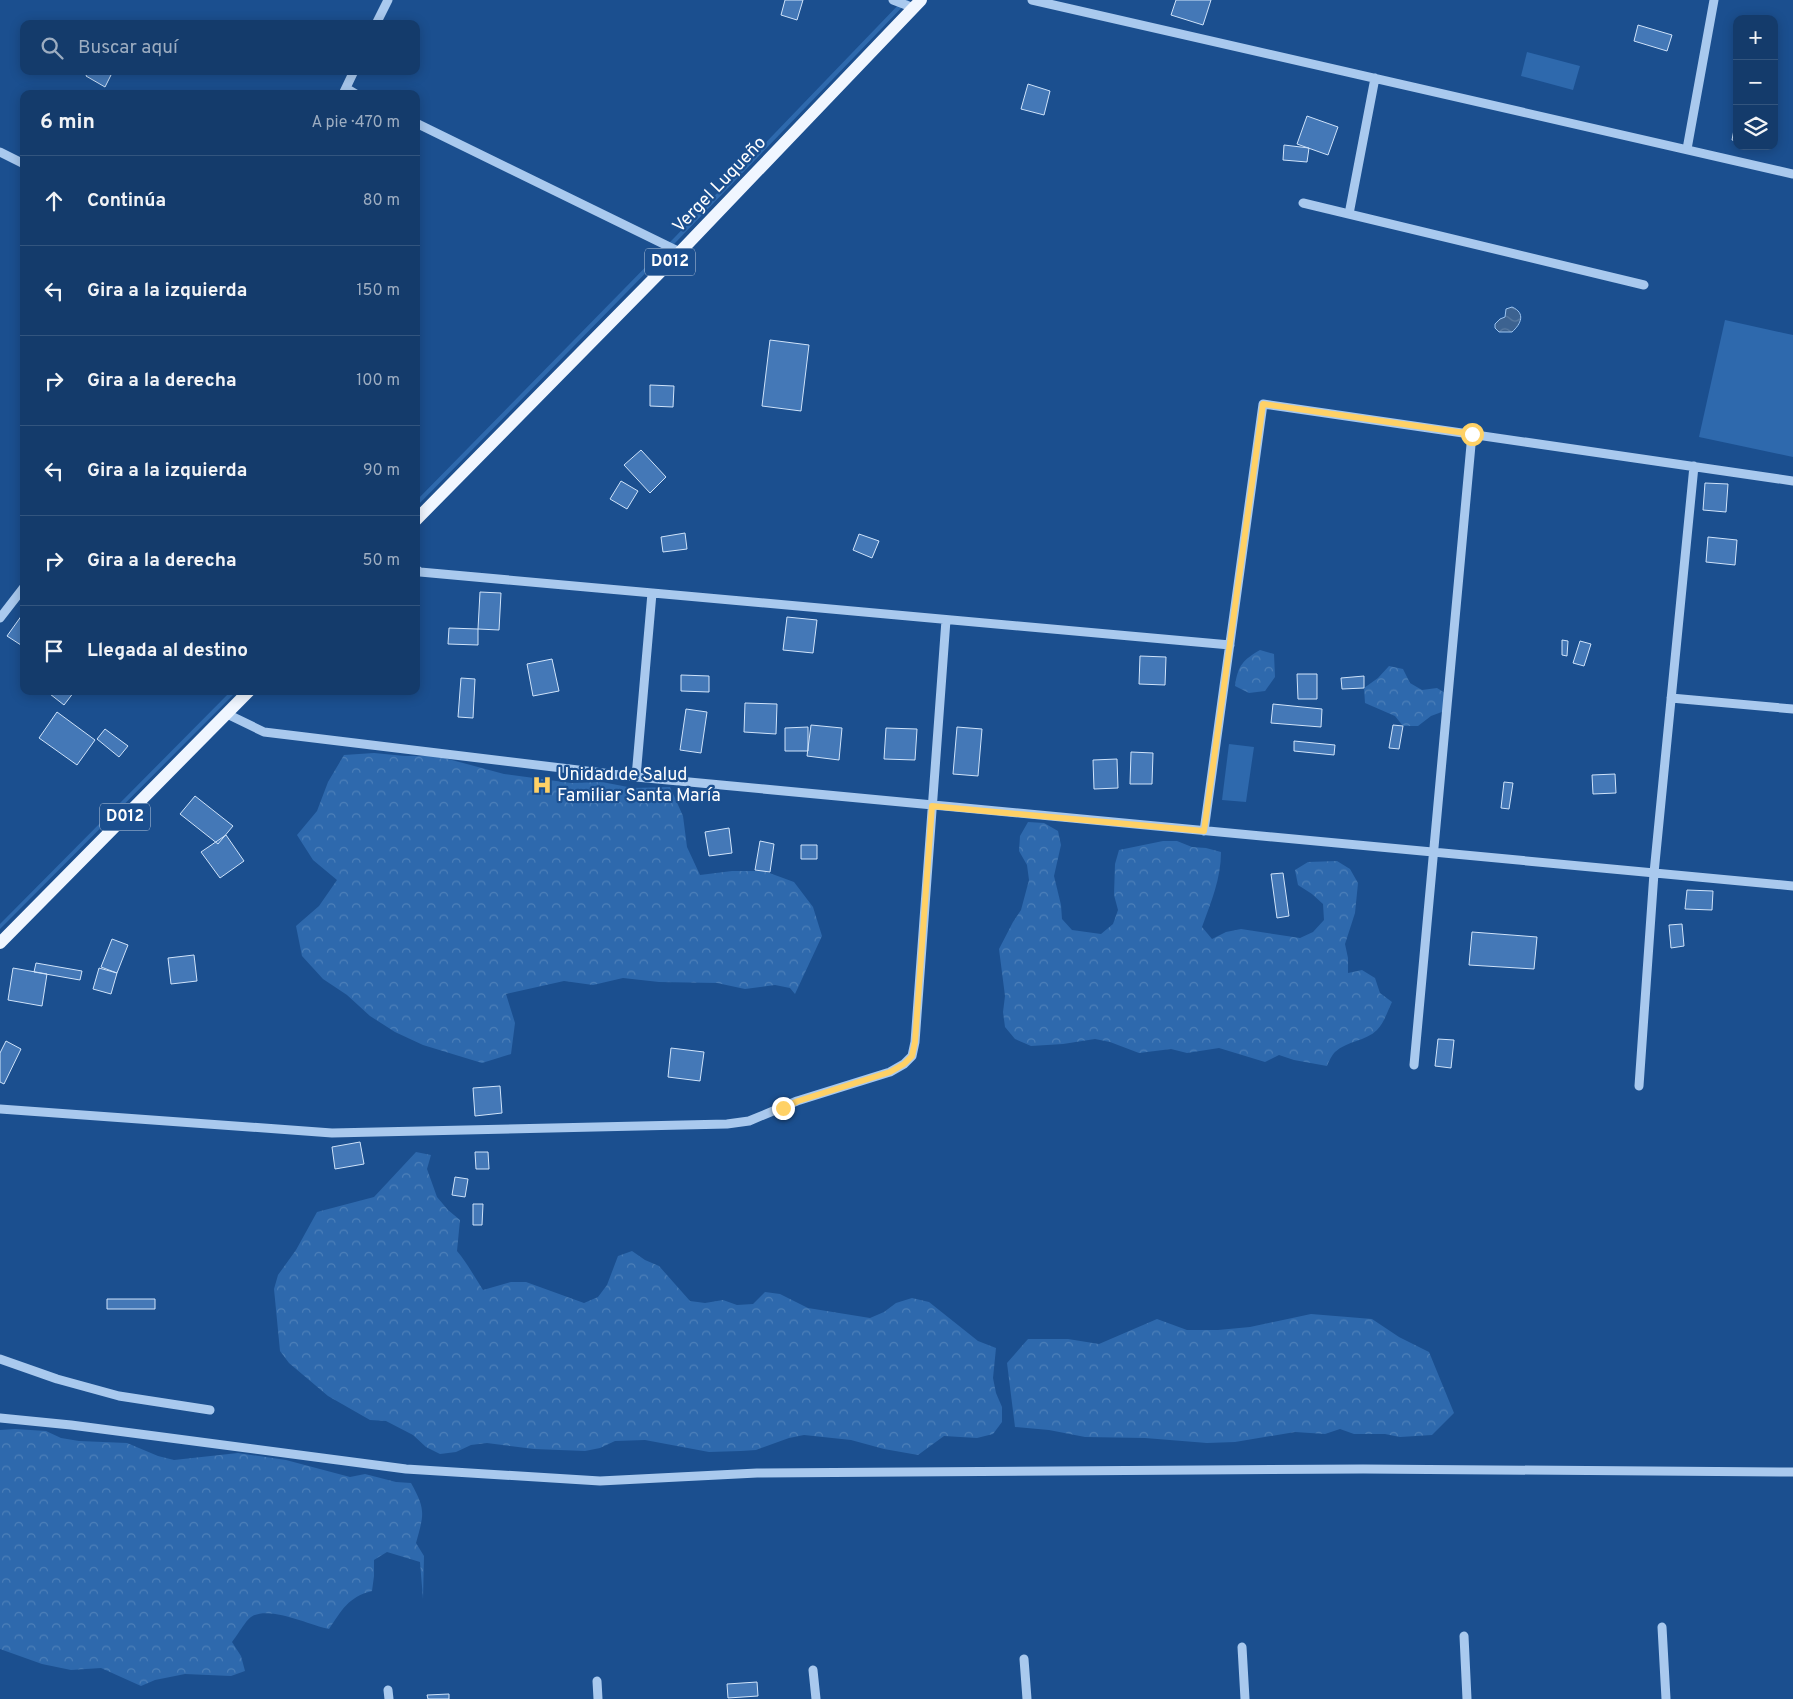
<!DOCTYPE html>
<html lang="es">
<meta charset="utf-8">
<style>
:root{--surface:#143b6b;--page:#1d4271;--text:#f1f3f6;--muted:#9dadc1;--line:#33557e}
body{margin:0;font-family:Overpass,sans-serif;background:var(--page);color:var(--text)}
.controls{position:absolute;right:15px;top:15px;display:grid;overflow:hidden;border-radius:10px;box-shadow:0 2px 12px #0003}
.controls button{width:45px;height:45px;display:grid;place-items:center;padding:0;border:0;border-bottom:1px solid var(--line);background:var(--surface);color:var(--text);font:25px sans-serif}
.stop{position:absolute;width:15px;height:15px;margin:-11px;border:4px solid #ffd166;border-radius:50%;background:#fff}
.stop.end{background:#ffd166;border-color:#fff;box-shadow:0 1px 5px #0008}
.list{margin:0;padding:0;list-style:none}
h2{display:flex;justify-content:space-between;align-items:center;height:65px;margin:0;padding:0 20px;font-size:21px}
h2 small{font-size:16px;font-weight:400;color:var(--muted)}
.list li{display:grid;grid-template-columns:32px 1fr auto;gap:15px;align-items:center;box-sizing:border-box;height:90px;padding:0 20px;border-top:1px solid var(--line)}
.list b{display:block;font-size:19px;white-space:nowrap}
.list em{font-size:16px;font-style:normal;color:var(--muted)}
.icon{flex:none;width:28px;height:28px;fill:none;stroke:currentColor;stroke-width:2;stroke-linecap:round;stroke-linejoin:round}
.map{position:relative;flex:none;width:1793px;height:1699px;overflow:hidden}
.search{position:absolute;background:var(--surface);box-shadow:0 2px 12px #0003;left:20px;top:20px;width:400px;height:55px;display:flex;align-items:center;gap:12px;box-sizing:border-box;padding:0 18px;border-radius:10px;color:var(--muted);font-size:19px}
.panel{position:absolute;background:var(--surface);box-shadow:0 2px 12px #0003;left:20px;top:90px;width:400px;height:605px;border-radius:10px}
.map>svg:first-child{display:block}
.forest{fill:url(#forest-crowns)}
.park{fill:#2e69ad}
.water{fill:url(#water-waves);stroke:#9cc4f0}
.building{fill:#4478b7;stroke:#cfe3fa}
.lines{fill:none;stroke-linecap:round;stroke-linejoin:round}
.minor{stroke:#a9c9ee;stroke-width:9}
.major{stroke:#f0f6ff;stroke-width:12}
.route{stroke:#ffd166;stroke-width:6}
.labels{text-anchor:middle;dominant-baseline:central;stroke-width:4.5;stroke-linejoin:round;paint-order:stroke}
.shield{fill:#1b4f8f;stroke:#bbcadd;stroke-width:1}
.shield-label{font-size:16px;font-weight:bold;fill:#fff}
.street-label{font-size:18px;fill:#fff;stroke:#1b4f8f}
.poi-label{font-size:18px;fill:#fff;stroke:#1b4f8f;text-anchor:start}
</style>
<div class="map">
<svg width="1793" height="1699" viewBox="0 0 1793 1699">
<defs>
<pattern id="forest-crowns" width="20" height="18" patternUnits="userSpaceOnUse" patternTransform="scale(1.25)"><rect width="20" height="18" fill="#2e69ad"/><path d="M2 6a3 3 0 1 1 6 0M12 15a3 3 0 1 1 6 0" fill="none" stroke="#4d80b9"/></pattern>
<pattern id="water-waves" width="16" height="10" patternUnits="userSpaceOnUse" patternTransform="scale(1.25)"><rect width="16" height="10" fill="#3c6290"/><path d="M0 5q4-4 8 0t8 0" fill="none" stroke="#597aa1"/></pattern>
</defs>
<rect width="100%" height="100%" fill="#1b4f8f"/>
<path class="forest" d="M1260,650L1274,654L1275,677L1265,691L1249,693L1235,686C1238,665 1243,660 1260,650Z
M1389,666L1403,669L1410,683L1422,690L1437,688L1450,696L1447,710L1431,716L1418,726H1403L1395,716L1365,703L1364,688L1378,678Z
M374,753L405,756H437L504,774L571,783L602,782L633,788L670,787L683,816L687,847L700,875L732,871H764L794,882L813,907L822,936L795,994L790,988L775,985L745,989L717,983L659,982L623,978L593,985L564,981L506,994L515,1023L511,1054L482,1063L423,1045L395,1032L370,1016L347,995L323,979L302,956L296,926L319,906L337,880L313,860L297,835L317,811L328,782L344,755Z
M1028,822L1044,823L1058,831L1061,845L1054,876L1061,905L1062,919L1072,930L1101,934L1113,924L1118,910L1114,895L1115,864L1119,850L1163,841H1177L1192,847L1206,848L1221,852C1221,879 1211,902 1202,927L1212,939L1226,932L1241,929L1300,938L1313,932L1324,920L1323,904L1312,894L1298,885L1295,870L1308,862L1337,861L1350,869L1358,883L1355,913L1345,944L1348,958V973L1362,970L1375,978L1380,993L1392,1002C1388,1010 1384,1023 1377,1030C1366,1041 1347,1041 1335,1052C1332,1055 1329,1061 1327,1066L1294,1060L1279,1055L1265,1062L1219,1048L1187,1053L1171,1049L1139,1053L1110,1042L1095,1039L1063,1044L1031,1046L1015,1039L1005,1027L1003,1012L1005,996L999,949L1013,922L1021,910L1029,880L1027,865L1019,851L1020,836Z
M416,1152L431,1155L427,1169L437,1197L448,1210L460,1220L457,1251C467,1263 474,1276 483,1290L511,1282H526L584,1303L598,1297L607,1285L618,1256L632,1251L645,1260L659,1266L690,1301L705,1303L723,1300L737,1305L753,1304L765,1292L780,1294L808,1308L870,1318L884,1312L896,1303L912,1298L929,1302L978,1341L996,1348L993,1378L996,1393L1002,1407V1422L993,1434L977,1438L944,1436L918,1455L884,1449L851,1440L804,1435L789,1438L756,1450L741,1451L709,1452L645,1440L615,1441L600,1448L585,1451L534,1449L487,1443L471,1445L456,1452L440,1454L426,1447L413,1435L386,1421L370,1420L328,1396L289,1363L280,1351L274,1289L278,1275L296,1250L317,1212L374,1197Z
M1311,1314L1372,1319L1399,1337L1429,1352L1454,1413L1432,1435L1400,1437L1385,1434H1354L1340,1429L1325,1434L1295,1432L1235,1442L1207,1443L1145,1438L1085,1437L1049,1430L1015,1427L1007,1363L1028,1339H1068L1099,1344L1157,1319L1187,1330H1218L1250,1327Z
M15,1429L46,1431L61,1438L79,1441L127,1443L158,1456L174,1460L238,1453L286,1460L350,1477L365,1474L396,1482L411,1483C426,1510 424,1514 416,1543L424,1556L423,1599L420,1562L387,1552L374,1560V1576L372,1591C348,1597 342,1610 329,1629C309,1625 269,1605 251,1617C246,1620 237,1636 232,1642L241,1656L245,1671L231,1676L185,1674L155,1680L141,1686L101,1668L71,1670L42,1664L0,1649V1430Z"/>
<path class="park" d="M903,0H909L677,241L416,507V501L674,238Z
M1527,52L1580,66L1573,90L1521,76Z
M1725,320L1793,335V457L1699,437Z
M231,691H237L0,929V924Z
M1229,744L1254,747L1246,802L1222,800Z"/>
<path class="water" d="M1512,307C1526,313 1521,324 1512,332H1499L1495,328V324L1500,319L1505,317L1506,309Z"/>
<path class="building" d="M785,0H803L797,20L781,15Z
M1176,0H1211L1203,25L1171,15Z
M1638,25L1672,35L1667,51L1634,41Z
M88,71H113L105,87L86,76Z
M1028,84L1050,91L1044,115L1021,109Z
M1737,114V141L1732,140Z
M1307,116L1338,127L1328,155L1297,144Z
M1284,145L1309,148L1307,162L1283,160Z
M770,340L809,345L801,411L762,406Z
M650,385L674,386L673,407L650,406Z
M641,450L666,477L650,493L624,465Z
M621,481L638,491L627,509L610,499Z
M1705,483L1728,484L1726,512L1703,510Z
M685,533L687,549L663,552L661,537Z
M859,534L879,541L872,558L853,550Z
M1708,537L1737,540L1735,565L1706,562Z
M480,592L501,593L499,630L478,629Z
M22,615L24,616V647L7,636Z
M787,617L817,620L813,653L783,650Z
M449,628L478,629V645L448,644Z
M1562,640L1568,641L1567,656L1562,655Z
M1580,641L1591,644L1584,666L1573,663Z
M1140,656L1166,657L1165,685L1139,684Z
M552,659L559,691L533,696L527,664Z
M1297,674H1317V699H1298Z
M681,675L709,676V692L681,691Z
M1364,676V688L1342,689L1341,678Z
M461,678L475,679L473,718L458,717Z
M53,691H74V692L64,705L50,694Z
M745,703L777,704L776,734L744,732Z
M1273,704L1322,709L1321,727L1271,723Z
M686,709L707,712L701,753L680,750Z
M57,712L95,740L77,765L39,738Z
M811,725L842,728L839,760L807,756Z
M1393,725L1403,726L1399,749L1389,748Z
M808,727V751H785V728Z
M957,727L982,729L978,776L953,774Z
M886,728L917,729L915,760L884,759Z
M105,729L128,746L119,757L97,739Z
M1294,741L1335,745L1334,755L1294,751Z
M1131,752L1153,753L1152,784H1130Z
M1117,759L1118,788L1094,789L1093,760Z
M1615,774L1616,793L1593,794L1592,775Z
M1504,782L1513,783L1509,809L1501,808Z
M195,796L233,826L218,844L180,814Z
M729,828L732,853L709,856L705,832Z
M226,835L244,861L220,878L201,852Z
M760,841L774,844L770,872L755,870Z
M801,845H817V859H801Z
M1283,873L1289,916L1277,918L1271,874Z
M1687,890L1713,891L1712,910L1685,909Z
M1682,924L1684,946L1671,948L1669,925Z
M1472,932L1537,937L1534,969L1469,965Z
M112,939L128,945L117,973L101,967Z
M194,955L197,981L171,984L168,958Z
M36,963L82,971L80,980L34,972Z
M13,968L47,974L42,1006L8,1000Z
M99,968L117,973L111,994L93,989Z
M1438,1039L1454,1040L1451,1068L1435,1066Z
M6,1041L21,1049L4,1084L0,1082V1053Z
M671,1048L704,1052L700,1081L668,1077Z
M500,1086L502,1113L475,1116L473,1088Z
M360,1142L364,1164L335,1169L332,1147Z
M475,1152H488L489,1169H476Z
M455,1177L468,1179L465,1197L452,1195Z
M473,1204H483L482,1225H473Z
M107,1299H155V1309H107Z
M757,1682L758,1696L728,1698L727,1684Z
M449,1694V1699H428L427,1695Z"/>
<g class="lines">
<path class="minor" d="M893,0L914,8
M1032,0L1793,174
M376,24L388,0
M346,88L356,94
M343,94L354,71
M416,123L680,252
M1687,149L1714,0
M0,152L24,164
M1303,203L1644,285
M1349,214L1375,78
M416,569L420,572L1230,645
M0,618L24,587
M1671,698L1793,709
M227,714L264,732L636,777L1793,886
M636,777L652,593
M1204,831L1263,404L1793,481
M1414,1065L1472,434
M1639,1086L1654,873L1694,466
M0,1109L332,1133L727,1124L749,1121L797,1101L890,1072L904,1064L912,1056L915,1042L946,620
M0,1359L57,1379L119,1396L210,1410
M0,1418L71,1425L406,1469L600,1481L757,1473L906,1472L1363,1469L1793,1472
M1662,1627L1666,1699
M1464,1636L1467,1699
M1242,1647L1245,1699
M1024,1659L1027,1699
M813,1670L816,1699
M597,1681L598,1699
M388,1690L389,1699"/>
<path class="major" d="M416,520L680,252L921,0
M0,943L249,691"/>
</g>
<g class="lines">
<path class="route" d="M783,1108L798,1101L890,1072L904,1064L912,1056L915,1042L932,806L1204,831L1263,404L1472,434"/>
</g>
<defs>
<symbol id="hospital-bare" viewBox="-9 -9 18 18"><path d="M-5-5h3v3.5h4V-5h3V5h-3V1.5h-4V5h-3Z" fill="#ffd166" stroke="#1b4f8f" stroke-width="2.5" paint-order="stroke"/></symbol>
</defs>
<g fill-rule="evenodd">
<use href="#hospital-bare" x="528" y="771" width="28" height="28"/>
</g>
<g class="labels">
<g class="shield">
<rect x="645" y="248.5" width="50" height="27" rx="4"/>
<rect x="100" y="803.5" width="50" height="27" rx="4"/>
</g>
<g class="shield-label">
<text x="670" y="262">D012</text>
<text x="125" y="817">D012</text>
</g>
<g class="street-label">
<text transform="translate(720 185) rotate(-46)">Vergel Luqueño</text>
</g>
<g class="poi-label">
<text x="557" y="775">Unidad de Salud<tspan x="557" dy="21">Familiar Santa María</tspan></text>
</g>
</g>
</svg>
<div class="controls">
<button>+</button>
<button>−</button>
<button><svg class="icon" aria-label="layers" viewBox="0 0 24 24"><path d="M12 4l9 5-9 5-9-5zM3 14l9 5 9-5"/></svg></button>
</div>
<div class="stop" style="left:1472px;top:434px"></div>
<div class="stop end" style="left:783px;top:1108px"></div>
<div class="search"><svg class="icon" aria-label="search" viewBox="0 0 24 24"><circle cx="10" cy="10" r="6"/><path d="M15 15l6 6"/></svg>Buscar aquí</div>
<section class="panel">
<h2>6 min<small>A pie · 470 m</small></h2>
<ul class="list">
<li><svg class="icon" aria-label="ahead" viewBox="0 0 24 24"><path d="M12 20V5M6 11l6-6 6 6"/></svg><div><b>Continúa</b></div><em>80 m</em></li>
<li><svg class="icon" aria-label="left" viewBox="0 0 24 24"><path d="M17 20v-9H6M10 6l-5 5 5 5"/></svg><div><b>Gira a la izquierda</b></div><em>150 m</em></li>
<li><svg class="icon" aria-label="right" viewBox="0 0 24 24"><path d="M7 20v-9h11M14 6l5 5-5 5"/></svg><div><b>Gira a la derecha</b></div><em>100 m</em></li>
<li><svg class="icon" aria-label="left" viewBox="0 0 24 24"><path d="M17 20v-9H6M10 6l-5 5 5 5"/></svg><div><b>Gira a la izquierda</b></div><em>90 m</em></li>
<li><svg class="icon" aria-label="right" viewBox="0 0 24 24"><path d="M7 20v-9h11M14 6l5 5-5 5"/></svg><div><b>Gira a la derecha</b></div><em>50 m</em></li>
<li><svg class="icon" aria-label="arrive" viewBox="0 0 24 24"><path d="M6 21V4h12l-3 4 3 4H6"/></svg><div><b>Llegada al destino</b></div></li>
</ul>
</section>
</div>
